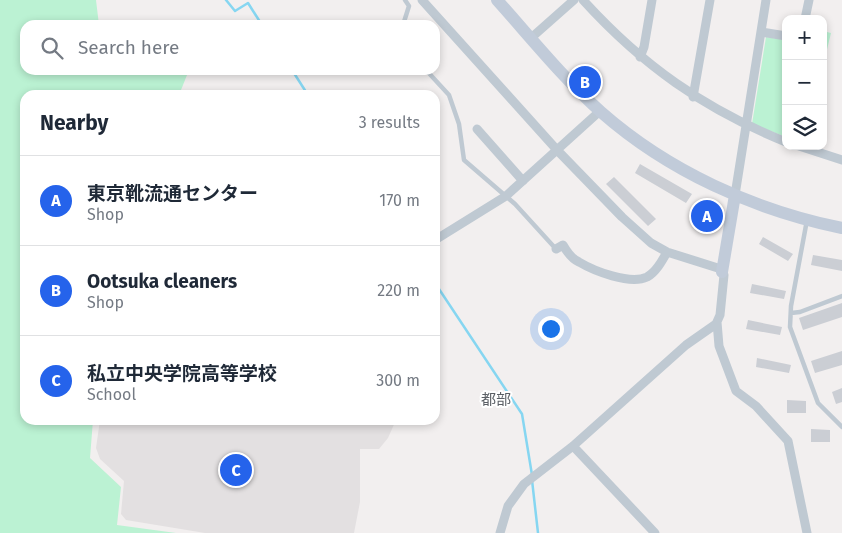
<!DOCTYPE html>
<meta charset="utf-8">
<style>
:root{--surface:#fff;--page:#f2f2f3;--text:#1f2937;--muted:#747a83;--line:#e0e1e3;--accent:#2563eb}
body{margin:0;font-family:"Fira Sans","Noto Sans JP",sans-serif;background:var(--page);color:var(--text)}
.controls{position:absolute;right:15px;top:15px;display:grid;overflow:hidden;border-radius:10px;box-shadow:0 2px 8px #0003}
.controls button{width:45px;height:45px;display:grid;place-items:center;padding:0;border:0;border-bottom:1px solid var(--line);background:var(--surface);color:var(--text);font:25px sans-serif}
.you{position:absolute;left:550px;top:328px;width:18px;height:18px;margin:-12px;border:4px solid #fff;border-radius:50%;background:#1a73e8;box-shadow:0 0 0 8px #1a73e833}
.badge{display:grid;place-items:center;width:32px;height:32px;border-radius:50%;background:var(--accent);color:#fff;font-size:16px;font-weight:700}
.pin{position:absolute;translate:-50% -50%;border:2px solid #fff;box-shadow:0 1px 5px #0006}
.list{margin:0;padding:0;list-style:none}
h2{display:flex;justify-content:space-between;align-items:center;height:65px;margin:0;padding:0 20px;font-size:21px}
h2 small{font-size:16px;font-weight:400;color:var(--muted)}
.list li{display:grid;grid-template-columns:32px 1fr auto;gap:15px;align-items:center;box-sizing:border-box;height:90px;padding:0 20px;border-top:1px solid var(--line)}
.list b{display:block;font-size:19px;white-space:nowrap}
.list p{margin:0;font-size:16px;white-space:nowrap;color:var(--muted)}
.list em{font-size:16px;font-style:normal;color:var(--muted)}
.icon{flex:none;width:28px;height:28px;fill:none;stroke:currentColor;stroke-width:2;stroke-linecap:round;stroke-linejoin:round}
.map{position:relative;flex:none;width:842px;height:533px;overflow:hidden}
.search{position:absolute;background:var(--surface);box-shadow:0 2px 8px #0003;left:20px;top:20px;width:420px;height:55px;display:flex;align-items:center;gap:12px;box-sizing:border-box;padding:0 18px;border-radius:15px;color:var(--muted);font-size:19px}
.panel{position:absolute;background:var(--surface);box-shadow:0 2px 8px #0003;left:20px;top:90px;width:420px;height:335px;border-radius:15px}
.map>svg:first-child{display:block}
.education{fill:#e3e0e1}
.green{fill:#bbf2d3}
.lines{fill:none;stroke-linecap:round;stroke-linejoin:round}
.stream{stroke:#86d6f1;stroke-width:2.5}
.building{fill:#cbced4}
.lane{stroke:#bfc9d2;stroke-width:4.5}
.street{stroke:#bfc9d2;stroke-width:9}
.secondary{stroke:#c1cbd9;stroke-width:12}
.labels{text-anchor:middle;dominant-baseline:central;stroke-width:4;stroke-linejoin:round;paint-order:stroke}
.quarter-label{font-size:15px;fill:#5b5f65;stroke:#fff}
</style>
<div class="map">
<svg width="842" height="533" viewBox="0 0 842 533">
<rect width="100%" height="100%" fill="#f2efef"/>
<path class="education" d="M100,420H396L388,438L379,449H360V502L354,533H205L126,520L121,514L124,481L100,459L96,448Z"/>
<path class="green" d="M0,0H96L99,25H25V70H189L179,95H25V420H93L90,458L121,487L117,525L176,533H0Z
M823,31L831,33L823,66Z
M766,37L786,40V137L752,124Z"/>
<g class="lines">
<path class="stream" d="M226,0L235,11L248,3L262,25
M292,70L308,95
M435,283L522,414L532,475
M532,480L538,533"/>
</g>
<path class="building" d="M640,164L692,194L686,203L635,173Z
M614,177L656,219L648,226L606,184Z
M696,204L723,213L718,228L691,219Z
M763,237L793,254L788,261L759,244Z
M813,255L842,260V271L811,265Z
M752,284L786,291L784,299L750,293Z
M842,303V317L803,330L799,318Z
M748,320L782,327L780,335L746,329Z
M842,351V365L815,373L811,361Z
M757,358L791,365L789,373L756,367Z
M842,388V402L836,404L832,392Z
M787,400L806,401V413H787Z
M811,429L830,430V442H811Z"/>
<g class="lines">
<path class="lane" d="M403,25L409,6L405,0
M426,70L449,95L459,124L464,160L515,204L556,249
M807,220L791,306L790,327L818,403L842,427
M791,313L800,312L842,296"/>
<path class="street" d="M422,0L557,150L622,217L651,243L667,252L721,269
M583,0C642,65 704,109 786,142
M805,19L809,0
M761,32L786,36
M531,38L574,0
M640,57L644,47L652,0
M693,97L710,0
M477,129L523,181
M799,146L842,160
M735,195L766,0
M435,240L506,196L600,111
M556,249L563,245C567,252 572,259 579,262C594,271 630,285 647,277C656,272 662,261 667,252
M717,322L719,346L736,391L756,406L788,441L807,533
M573,446L655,533
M500,533L508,506L524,484L573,446L686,345L716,324L720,315L724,275L722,272"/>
<path class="secondary" d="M497,0C531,38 563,78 601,112C668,171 754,210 842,228
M722,272L735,195"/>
</g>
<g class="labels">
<g class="quarter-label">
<text x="496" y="400">都部</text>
</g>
</g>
</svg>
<div class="controls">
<button>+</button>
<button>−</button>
<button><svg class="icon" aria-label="layers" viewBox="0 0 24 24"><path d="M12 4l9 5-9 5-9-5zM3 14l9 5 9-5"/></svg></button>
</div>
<div class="you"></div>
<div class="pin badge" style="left:707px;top:216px">A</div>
<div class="pin badge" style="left:585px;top:82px">B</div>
<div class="pin badge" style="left:236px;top:470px">C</div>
<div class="search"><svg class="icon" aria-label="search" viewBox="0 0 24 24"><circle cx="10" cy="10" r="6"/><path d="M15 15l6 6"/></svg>Search here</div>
<section class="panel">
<h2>Nearby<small>3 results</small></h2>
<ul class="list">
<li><span class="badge">A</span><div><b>東京靴流通センター</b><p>Shop</p></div><em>170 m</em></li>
<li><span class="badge">B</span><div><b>Ootsuka cleaners</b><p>Shop</p></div><em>220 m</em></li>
<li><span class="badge">C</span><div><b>私立中央学院高等学校</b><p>School</p></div><em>300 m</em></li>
</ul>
</section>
</div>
